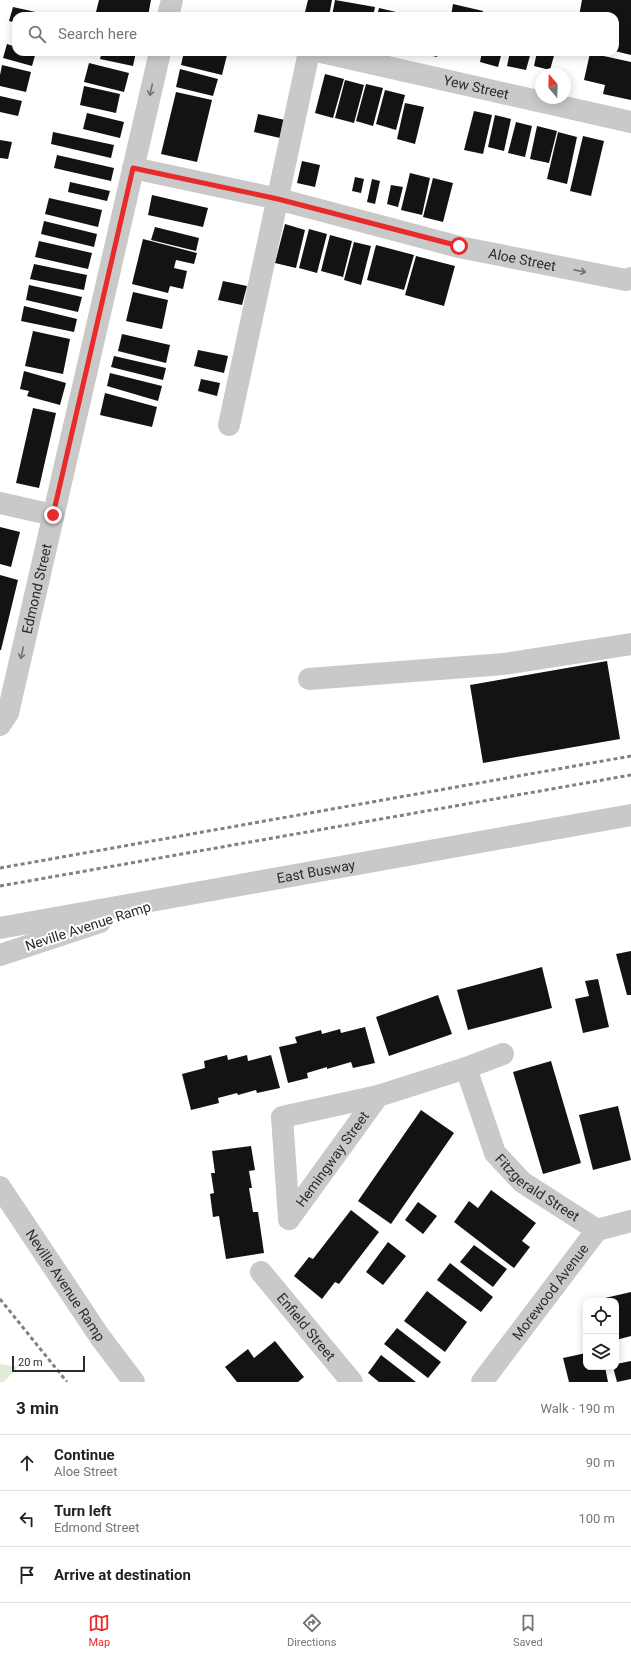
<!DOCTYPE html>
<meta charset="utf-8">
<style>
:root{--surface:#fff;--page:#f6f6f6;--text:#222;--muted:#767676;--line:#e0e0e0;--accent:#e82a2b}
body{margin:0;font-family:Roboto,sans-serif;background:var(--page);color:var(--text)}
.controls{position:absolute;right:12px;bottom:12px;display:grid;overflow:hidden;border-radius:8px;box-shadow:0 2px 10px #0003}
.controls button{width:36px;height:36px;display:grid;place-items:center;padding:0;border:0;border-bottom:1px solid var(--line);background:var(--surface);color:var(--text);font:20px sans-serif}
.compass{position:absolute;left:535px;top:68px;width:36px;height:36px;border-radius:50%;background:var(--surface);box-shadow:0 2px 10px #0003;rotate:341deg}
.scale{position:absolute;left:12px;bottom:10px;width:73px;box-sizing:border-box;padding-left:4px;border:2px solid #2c2c2c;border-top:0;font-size:11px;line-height:14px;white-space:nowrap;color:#2c2c2c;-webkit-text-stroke:3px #fff;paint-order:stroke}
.stop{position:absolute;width:12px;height:12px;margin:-9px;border:3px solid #e82a2b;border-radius:50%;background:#fff}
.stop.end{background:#e82a2b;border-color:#fff;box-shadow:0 1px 4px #0008}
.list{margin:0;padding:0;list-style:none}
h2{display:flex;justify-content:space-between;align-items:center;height:52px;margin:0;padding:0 16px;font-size:17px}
h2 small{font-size:13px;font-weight:400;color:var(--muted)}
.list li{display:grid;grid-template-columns:26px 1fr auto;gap:12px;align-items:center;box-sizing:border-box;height:56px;padding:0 16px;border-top:1px solid var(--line)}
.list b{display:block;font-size:15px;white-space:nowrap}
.list p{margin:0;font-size:13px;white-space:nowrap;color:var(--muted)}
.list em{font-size:13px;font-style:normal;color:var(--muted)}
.icon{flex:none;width:22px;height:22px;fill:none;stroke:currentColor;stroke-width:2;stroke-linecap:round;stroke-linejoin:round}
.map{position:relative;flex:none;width:631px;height:1382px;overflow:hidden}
.search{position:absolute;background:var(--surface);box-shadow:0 2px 10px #0003;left:12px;right:12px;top:12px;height:44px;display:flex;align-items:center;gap:10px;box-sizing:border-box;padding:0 14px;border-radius:12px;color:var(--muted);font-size:15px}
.sheet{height:220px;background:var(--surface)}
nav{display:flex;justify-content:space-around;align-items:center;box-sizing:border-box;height:56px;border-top:1px solid var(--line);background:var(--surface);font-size:11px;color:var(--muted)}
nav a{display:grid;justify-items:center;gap:2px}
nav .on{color:var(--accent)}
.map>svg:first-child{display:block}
.green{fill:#e1ebd9}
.building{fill:#131313}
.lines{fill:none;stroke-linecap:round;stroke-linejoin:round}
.minor{stroke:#c9c9c9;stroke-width:22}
.rail{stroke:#818181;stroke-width:3;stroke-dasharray:4 3;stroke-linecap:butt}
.oneway{stroke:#737373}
.route{stroke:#e82a2b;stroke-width:5}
.labels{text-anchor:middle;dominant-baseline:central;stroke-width:4;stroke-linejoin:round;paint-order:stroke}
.street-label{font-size:14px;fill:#2c2c2c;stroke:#fff}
</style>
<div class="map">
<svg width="631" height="1382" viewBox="0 0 631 1382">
<rect width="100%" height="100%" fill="#fff"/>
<path class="green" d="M0,1364L18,1367L4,1382H0Z"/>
<path class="building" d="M99,0H151L148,16H95Z
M308,0H332L329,16H304Z
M335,0L375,7L373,16H332Z
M582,0H631V55L615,51V16H579Z
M453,4L483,11L482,16H451Z
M13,7L49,15V16H16V23L9,21Z
M379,8L396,12L395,16H377Z
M7,44L16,47V52H36L32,66L3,58Z
M102,52H136L133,66L100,59Z
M184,52H217L227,55L222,75L181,65Z
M416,52H438L437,57Z
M482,52H502L498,67L480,62Z
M510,52H531L526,70L507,66Z
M537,52H555L550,70L534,66Z
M590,53L631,62V100L603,94L605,85L584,80Z
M89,63L129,73L124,92L84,82Z
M2,65L31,72L26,92L0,86V75Z
M180,69L218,79L213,96L176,87Z
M325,74L344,79L333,118L315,113Z
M345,80L364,85L354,123L335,118Z
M366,84L383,88L373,126L356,121Z
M84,86L120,94L116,113L80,105Z
M385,90L405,95L396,130L376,124Z
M176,92L212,100L197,162L161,154Z
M0,96L22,101L18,116L0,112Z
M405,103L424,107L415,144L397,139Z
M474,111L492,115L483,154L464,150Z
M87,113L124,122L120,138L83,129Z
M258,114L285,120L280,138L254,132Z
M495,115L511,119L504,151L488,147Z
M516,122L532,126L525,157L508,153Z
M537,126L557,131L549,163L530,159Z
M53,132L114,145L111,158L51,144Z
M558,132L577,137L567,184L547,179Z
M583,136L604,141L591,196L570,191Z
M0,140L12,142L8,159L0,158Z
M57,155L114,168L111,181L54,168Z
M302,161L320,165L315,187L297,183Z
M410,173L430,178L422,215L401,210Z
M355,177L364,179L361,193L352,191Z
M433,178L453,183L443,222L423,217Z
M372,179L380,181L375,204L367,202Z
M70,182L110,191L107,201L68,192Z
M391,185L403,187L398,207L387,204Z
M152,195L208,208L203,227L148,215Z
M49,198L102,210L98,227L45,214Z
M44,221L97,234L94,247L41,234Z
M285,224L305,230L296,268L275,263Z
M155,227L199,238L196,251L151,240Z
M309,229L327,234L317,273L299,268Z
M330,235L352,241L343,277L321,271Z
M143,239L197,253L194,264L176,260L174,268L187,271L183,289L170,286L168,293L132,284Z
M39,241L92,253L88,269L35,257Z
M354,242L371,246L361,285L344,280Z
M376,245L414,255L404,290L367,280Z
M416,256L455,266L444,306L405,295Z
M34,264L87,275L84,290L30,279Z
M223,281L247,286L242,305L218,300Z
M29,285L82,297L78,312L26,300Z
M133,292L168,300L162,329L126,321Z
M24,306L77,319L74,332L21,321Z
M33,331L70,339L63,374L25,366Z
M122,334L170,345L166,363L118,351Z
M198,350L228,356L224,373L194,366Z
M114,356L166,368L163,380L111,367Z
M24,371L66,383L60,405L27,396L29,391L20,389Z
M110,373L162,386L158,401L107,386Z
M201,379L220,383L217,396L198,391Z
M105,393L157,407L152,427L100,415Z
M33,408L56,413L39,488L16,483Z
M0,527L20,532L11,567L0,564Z
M0,575L18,580L1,650H0Z
M607,661L620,739L483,763L470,685Z
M631,951V995H627L616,954Z
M542,967L552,1008L468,1030L457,990Z
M598,979L609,1027L583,1033L575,999L589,996L585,981Z
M438,995L452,1034L389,1056L376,1017Z
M365,1027L375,1063L353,1068L351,1062L327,1069V1067L307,1073L308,1078L288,1083L279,1047L297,1043L295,1037L321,1030L322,1034L340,1029L341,1033Z
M227,1055L228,1060L247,1055L248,1061L271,1055L280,1088L257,1093L256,1090L238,1095L237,1093L218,1098L219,1103L191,1110L182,1074L205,1068L204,1061Z
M551,1061L581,1163L543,1174L513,1072Z
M618,1106L631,1160L593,1170L579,1115Z
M421,1110L454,1133L391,1224L358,1201Z
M251,1146L255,1170L249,1171L252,1188H249L253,1212H258L264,1253L226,1259L219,1216L213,1217L210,1194L214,1193L211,1173H215L212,1151Z
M491,1190L536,1223L522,1241L530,1247L514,1268L454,1222L469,1201L478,1208Z
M418,1202L437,1216L423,1234L405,1220Z
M351,1210L379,1232L339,1284L335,1282L322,1299L294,1276L309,1257L313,1259Z
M388,1242L406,1256L383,1285L366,1272Z
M474,1245L507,1269L493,1287L460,1262Z
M450,1263L493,1297L481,1312L437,1280Z
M427,1291L467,1322L445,1352L404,1321Z
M631,1292V1336L616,1340V1301H606L605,1298Z
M397,1328L441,1362L428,1378L384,1344Z
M275,1341L304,1377L298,1382H237L225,1367L248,1349L254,1358Z
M586,1353V1367H605L608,1382H569L563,1358Z
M381,1355L416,1382H379L368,1373Z
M631,1361V1379L617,1382L613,1367H616V1364Z"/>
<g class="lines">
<g class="minor">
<path d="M168,16L172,0"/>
<path id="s1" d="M321,52L631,122"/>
<path id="s2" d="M133,168L278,199L459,247L626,280L631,278"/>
<path d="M229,425L309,52"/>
<path d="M0,503L53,515"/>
<path d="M309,679L504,664L631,644"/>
<path id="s3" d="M0,725L8,713L160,52"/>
<path id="s4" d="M0,928L631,815"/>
<path d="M0,955L100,922"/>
<path id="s5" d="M466,1068L495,1153L522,1182L597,1230"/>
<path id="s6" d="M0,1187L100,1337L134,1382"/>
<path d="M289,1219L282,1117L378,1096L466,1068L503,1054"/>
<path id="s7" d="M289,1219L378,1096"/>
<path id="s8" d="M261,1272L352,1382"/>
<path id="s9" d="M482,1382L597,1230L631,1221"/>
</g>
<path class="rail" d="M0,868L631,756
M0,886L631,775
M0,1299L67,1382"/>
</g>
<defs><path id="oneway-shaft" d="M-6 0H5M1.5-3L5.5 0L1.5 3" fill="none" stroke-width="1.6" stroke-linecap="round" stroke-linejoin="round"/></defs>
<g class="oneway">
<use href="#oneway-shaft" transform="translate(151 90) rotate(103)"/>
<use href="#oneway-shaft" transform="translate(580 271) rotate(11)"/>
<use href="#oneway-shaft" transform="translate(22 653) rotate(103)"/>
</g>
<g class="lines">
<path class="route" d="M53,515L133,168L278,199L459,246"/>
</g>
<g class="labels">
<g class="street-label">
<text stroke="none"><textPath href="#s1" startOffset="159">Yew Street</textPath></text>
<text stroke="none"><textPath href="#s2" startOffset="400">Aloe Street</textPath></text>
<text stroke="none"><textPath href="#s3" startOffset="142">Edmond Street</textPath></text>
<text stroke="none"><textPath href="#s4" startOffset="321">East Busway</textPath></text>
<text transform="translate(88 926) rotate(-18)">Neville Avenue Ramp</text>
<text stroke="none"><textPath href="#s7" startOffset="74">Hemingway Street</textPath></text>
<text stroke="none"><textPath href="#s5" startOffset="145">Fitzgerald Street</textPath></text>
<text stroke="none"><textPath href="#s6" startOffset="118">Neville Avenue Ramp</textPath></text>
<text stroke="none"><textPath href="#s9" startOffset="113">Morewood Avenue</textPath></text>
<text stroke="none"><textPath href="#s8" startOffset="71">Enfield Street</textPath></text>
</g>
</g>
</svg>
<div class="controls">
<button><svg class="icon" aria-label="locate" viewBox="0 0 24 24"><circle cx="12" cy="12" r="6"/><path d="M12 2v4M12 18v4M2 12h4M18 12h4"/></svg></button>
<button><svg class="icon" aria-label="layers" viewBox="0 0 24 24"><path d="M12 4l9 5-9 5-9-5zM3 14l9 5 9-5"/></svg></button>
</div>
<svg class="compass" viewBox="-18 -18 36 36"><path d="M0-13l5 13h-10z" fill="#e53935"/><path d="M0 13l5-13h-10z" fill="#767676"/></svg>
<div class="scale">20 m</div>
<div class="stop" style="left:459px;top:246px"></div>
<div class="stop end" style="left:53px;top:515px"></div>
<div class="search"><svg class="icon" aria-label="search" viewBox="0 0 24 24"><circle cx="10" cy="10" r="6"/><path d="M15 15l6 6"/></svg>Search here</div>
</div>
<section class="sheet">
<h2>3 min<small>Walk · 190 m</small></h2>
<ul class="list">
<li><svg class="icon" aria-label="ahead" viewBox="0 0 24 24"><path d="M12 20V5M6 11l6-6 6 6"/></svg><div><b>Continue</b><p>Aloe Street</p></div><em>90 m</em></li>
<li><svg class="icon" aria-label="left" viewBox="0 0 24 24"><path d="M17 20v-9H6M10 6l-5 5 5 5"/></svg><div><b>Turn left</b><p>Edmond Street</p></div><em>100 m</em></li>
<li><svg class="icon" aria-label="arrive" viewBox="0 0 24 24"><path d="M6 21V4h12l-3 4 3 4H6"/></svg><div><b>Arrive at destination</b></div></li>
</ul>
</section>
<nav>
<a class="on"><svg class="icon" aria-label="map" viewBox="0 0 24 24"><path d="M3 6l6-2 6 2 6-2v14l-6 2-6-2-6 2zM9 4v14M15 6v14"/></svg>Map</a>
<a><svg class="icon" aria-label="directions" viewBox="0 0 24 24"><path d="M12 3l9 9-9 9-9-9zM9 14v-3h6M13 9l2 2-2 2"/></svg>Directions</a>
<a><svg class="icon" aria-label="saved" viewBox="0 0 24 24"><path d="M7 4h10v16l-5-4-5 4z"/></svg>Saved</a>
</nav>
